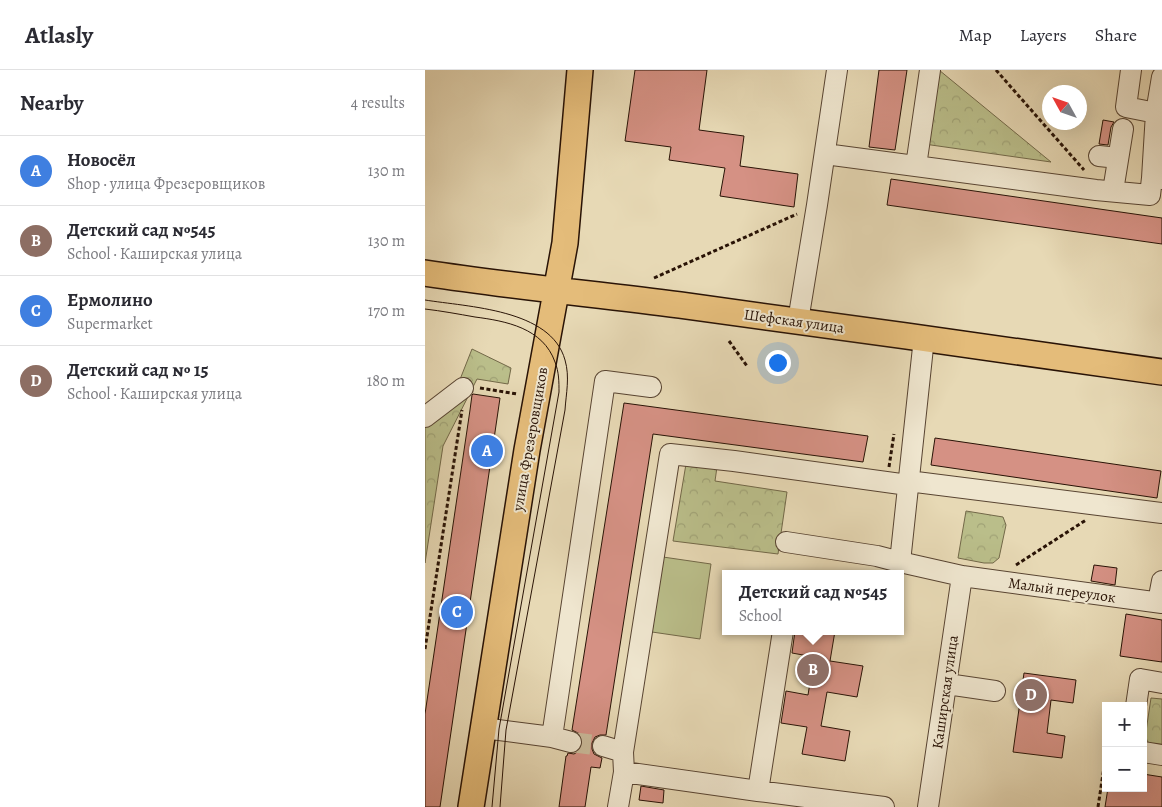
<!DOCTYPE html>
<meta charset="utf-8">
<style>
:root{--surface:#fff;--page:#f2f2f3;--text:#2b2b33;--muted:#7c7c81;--line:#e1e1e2;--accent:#0f766e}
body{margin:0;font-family:Alegreya,serif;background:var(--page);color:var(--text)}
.controls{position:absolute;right:15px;bottom:15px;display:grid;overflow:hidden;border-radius:0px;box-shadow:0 5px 20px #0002}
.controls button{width:45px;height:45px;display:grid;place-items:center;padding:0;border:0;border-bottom:1px solid var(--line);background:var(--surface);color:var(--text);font:25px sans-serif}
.compass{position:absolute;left:617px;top:15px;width:45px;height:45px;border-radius:50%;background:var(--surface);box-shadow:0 5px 20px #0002;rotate:310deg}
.you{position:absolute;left:352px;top:292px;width:18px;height:18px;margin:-12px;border:4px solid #fff;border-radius:50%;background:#1a73e8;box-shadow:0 0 0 8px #1a73e833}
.badge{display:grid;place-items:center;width:32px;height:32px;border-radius:50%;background:var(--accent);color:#fff;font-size:16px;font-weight:700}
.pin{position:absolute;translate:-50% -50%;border:2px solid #fff;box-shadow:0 1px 5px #0006}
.popup{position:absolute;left:297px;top:500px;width:182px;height:65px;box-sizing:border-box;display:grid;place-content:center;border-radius:0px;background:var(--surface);filter:drop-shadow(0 1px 4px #0005);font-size:16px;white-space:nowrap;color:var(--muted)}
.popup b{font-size:19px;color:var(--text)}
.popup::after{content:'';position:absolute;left:50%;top:100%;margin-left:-10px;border:10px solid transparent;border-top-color:var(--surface)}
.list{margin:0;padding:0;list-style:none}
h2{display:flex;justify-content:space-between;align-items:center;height:65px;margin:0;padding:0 20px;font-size:21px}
h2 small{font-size:16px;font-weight:400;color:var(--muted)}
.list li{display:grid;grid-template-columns:32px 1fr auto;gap:15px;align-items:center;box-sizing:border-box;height:70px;padding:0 20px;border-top:1px solid var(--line)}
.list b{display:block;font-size:19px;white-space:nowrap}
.list p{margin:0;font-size:16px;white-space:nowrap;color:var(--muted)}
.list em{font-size:16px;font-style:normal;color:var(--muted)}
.map{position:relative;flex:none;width:737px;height:737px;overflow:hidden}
header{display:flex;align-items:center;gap:30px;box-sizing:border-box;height:70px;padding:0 25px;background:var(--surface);border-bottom:1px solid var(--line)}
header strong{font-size:24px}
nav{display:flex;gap:28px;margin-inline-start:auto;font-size:18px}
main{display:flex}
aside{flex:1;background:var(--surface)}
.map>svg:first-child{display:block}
.forest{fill:url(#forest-crowns);stroke:#726848}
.pitch{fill:#babe8a;stroke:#726848}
.building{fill:#d59184;stroke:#291306}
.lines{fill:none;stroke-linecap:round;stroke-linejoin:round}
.minor-tunnel{stroke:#cabb9b;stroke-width:20;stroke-dasharray:20 10;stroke-linecap:butt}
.minor-casing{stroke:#584432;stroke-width:22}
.major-casing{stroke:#291306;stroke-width:28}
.path{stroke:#291306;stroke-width:3;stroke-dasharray:4 2.5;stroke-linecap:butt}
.minor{stroke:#efe6cf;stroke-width:20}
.major{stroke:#e4bc7a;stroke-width:25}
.tram{stroke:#291306;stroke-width:1}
.labels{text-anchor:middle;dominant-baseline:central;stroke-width:4;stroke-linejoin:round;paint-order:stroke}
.street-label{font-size:15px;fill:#291306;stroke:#efe6cf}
</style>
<header>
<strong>Atlasly</strong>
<nav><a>Map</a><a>Layers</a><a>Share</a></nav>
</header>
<main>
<aside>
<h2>Nearby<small>4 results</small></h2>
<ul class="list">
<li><span class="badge" style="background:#3f7fe0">A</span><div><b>Новосёл</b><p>Shop · улица Фрезеровщиков</p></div><em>130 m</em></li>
<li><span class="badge" style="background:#8d6e63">B</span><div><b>Детский сад №545</b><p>School · Каширская улица</p></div><em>130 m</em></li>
<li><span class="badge" style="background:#3f7fe0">C</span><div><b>Ермолино</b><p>Supermarket</p></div><em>170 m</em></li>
<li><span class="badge" style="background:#8d6e63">D</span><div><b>Детский сад № 15</b><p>School · Каширская улица</p></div><em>180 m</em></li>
</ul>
</aside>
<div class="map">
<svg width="737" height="737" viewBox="0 0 737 737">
<defs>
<pattern id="forest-crowns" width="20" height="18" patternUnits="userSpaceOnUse" patternTransform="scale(1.25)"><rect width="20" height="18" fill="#babe8a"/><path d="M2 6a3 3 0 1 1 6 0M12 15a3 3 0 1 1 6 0" fill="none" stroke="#a0a276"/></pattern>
</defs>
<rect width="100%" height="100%" fill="#e7d9b5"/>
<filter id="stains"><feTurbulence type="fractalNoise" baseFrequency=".004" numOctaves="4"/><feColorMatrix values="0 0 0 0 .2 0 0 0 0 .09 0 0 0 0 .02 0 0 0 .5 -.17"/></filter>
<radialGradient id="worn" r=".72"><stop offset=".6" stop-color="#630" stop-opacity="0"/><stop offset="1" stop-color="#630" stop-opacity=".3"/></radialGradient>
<path class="forest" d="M514,0L626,92L499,74Z
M47,279L86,298L83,314L52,309L18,376L0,493V357L32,317Z
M261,394L292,397L290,411L362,422L353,484L248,471Z
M541,441L578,447L581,455L574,488L568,493H559L533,488Z
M726,628L737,629V675L724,673L720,668Z"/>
<path class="pitch" d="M238,487L286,494L275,569L227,562Z"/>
<path class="building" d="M210,0H282L274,60L319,66L315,96L373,104L369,137L295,126L300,98L244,90L246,77L200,71Z
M454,0H482L470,80L444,77Z
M678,50L689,52L686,57L683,75L674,74Z
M466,109L737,148V174L462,135Z
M48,324L75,328L15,737H0V644L45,340L47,325Z
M199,333L443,366L438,392L228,364L181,665H175L170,667L167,673V679L169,684L177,688L175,698L166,697L160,737H134L141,686H142L143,683L149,684L154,681L158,675V669L155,664L147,660Z
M510,368L736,401L732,428L506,395Z
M669,495L692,498L690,515L666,511Z
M701,544L737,550V592L695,586Z
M370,561H410L405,591L438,596L432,627L402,622L396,656L425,661L420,691L377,684L382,657L356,653L361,621L383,625L389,587L367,583Z
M599,603L651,610L648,633L626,630L622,663L640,666L637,688L588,682Z
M718,704L737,707V737H680L683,718H718Z
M216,716L239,720L238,733L214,730Z"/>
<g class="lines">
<path class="minor-tunnel" d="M146,672L178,676"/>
<defs>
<path id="minor" d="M706,0L701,37L731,43
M400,84L671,120L725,125L727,108L737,109
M674,86L693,88
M491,96L505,0
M727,108L731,43L737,7
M688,121L698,59
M373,251L392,135L412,0
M499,268L475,492L537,506L737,533
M0,347L38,318
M483,411L737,443
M361,472L452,486L475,492
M733,532L737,511
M522,614L570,621
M711,636L715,609L737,613
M58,658L127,667L146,672
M127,667L180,311L226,317
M178,676L198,682
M718,682L737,685
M199,702L333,721L459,737
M333,721L358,561
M193,737L199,702L198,682L245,384L309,391L483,415
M503,737L537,506"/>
<path id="major" d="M0,203C85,216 170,224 255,235C416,257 576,279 737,302
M46,737L102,380L140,173L155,0"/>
</defs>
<use href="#minor" class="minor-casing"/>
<use href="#major" class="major-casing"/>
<path class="path" d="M571,0L659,100
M229,208L372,144
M304,271L322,296
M55,318L92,324
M464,397L469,364
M591,495L661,450
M0,579L37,340
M673,737L681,684"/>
<use href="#minor" class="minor"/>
<use href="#major" class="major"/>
<path class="tram" d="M0,230C43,237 126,239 140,290C145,307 141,324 140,340L81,660L75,737
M0,239C17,241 33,244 50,247C81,251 118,258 130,292C134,302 134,312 134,322L74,659L67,737"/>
</g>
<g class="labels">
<g class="street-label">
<text transform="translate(369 251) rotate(8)">Шефская улица</text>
<text transform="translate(105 369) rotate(-80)">улица Фрезеровщиков</text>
<text transform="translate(637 520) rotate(8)">Малый переулок</text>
<text transform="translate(520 622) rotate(-82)">Каширская улица</text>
</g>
</g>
<rect width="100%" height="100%" filter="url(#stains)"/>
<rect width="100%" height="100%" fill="url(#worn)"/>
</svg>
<div class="controls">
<button>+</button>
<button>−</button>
</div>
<svg class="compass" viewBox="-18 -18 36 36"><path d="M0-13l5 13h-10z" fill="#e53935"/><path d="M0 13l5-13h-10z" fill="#7c7c81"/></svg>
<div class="you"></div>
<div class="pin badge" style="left:62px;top:381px;background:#3f7fe0">A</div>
<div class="pin badge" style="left:388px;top:600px;background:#8d6e63">B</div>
<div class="popup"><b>Детский сад №545</b>School</div>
<div class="pin badge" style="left:32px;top:542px;background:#3f7fe0">C</div>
<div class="pin badge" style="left:606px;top:625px;background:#8d6e63">D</div>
</div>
</main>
